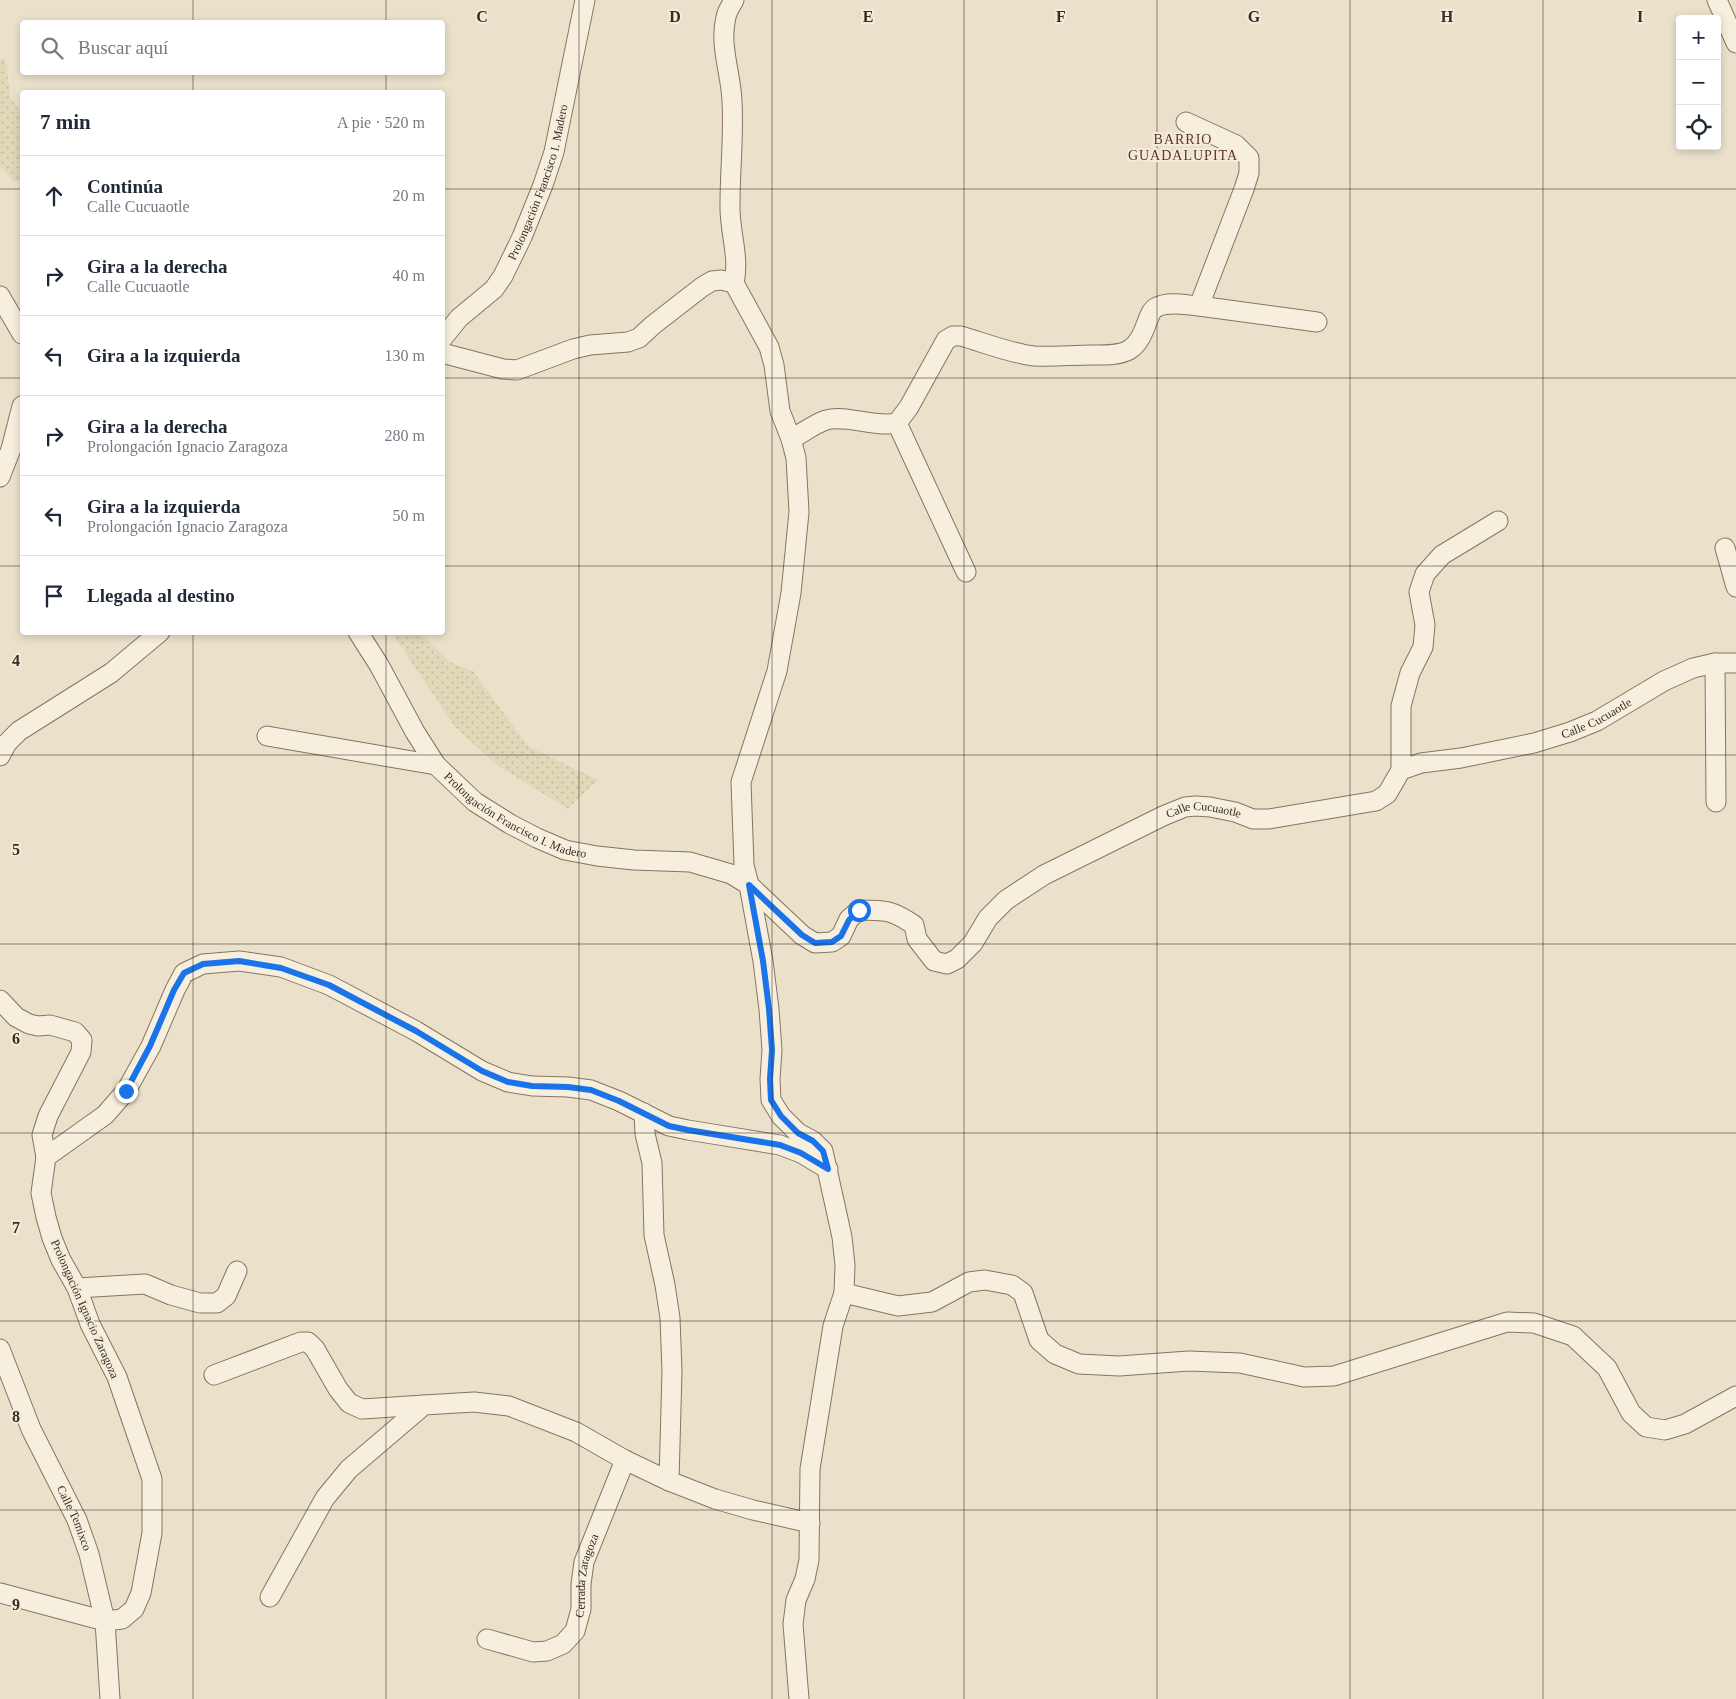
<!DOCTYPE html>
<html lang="es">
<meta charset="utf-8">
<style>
:root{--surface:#fff;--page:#f6f6f7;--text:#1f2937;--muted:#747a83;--line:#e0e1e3}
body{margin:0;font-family:"Times New Roman",serif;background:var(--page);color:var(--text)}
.controls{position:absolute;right:15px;top:15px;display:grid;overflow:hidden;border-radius:5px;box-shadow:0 2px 8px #0003}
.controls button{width:45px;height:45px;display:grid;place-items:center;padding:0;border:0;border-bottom:1px solid var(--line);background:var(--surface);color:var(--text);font:25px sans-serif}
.stop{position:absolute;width:15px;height:15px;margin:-11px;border:4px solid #1a73e8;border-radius:50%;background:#fff}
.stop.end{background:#1a73e8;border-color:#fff;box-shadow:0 1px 5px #0008}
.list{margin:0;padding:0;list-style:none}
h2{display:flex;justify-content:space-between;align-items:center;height:65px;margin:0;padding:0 20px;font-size:21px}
h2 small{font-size:16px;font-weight:400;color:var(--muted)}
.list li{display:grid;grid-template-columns:32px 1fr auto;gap:15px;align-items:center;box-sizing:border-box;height:80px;padding:0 20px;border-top:1px solid var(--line)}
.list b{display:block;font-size:19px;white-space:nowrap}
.list p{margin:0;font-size:16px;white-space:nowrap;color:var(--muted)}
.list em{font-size:16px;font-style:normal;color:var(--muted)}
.icon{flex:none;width:28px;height:28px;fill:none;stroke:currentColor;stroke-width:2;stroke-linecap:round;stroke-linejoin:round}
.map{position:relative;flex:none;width:1736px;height:1699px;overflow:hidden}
.search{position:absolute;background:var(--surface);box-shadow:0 2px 8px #0003;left:20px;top:20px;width:425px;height:55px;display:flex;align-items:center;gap:12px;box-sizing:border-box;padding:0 18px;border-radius:5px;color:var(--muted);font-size:19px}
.panel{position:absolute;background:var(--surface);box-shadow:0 2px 8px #0003;left:20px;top:90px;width:425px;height:545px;border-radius:5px}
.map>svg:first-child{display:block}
.farmland{fill:url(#farmland-dots)}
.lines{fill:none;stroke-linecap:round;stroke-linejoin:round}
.minor-casing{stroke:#877460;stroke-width:21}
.minor{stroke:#f6efde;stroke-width:19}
.route{stroke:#1a73e8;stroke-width:6}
.grid{fill:none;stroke:#392d22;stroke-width:1;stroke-opacity:0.55}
.labels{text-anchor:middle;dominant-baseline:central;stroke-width:4;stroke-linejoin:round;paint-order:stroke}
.street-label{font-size:12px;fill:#392d22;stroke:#f3ecda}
.neighbourhood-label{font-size:14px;letter-spacing:1px;fill:#613226;stroke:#f3ecda}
.grid-label{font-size:16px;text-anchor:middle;font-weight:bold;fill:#392d22;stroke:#f3ecda;stroke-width:4;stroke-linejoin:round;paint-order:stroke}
</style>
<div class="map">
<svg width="1736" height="1699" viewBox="0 0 1736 1699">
<defs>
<pattern id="farmland-dots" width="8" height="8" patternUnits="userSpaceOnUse" patternTransform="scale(1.25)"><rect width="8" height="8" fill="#e0d9b9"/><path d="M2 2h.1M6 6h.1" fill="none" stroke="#c1bb9f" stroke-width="1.8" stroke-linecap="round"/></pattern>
</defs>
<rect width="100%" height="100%" fill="#ebe1cb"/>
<path class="farmland" d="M0,59H6L10,97L22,113V180L13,181L0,166Z
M392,633H421L448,661L473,671L528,746L598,780L568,809L498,766L455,727Z"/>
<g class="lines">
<defs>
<g id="minor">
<path d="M734,0C731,6 727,11 726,17C719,45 731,73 732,101C734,135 730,169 730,204C729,231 740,256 734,283L769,347L774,365L780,411L791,439L796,458L799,512L791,593L777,671L741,782L744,865L749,885L763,961L769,1009L772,1050L770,1079L771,1100L781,1116L798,1133L813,1141L823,1151L842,1237L845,1265L844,1293L833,1326L810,1469L809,1560L805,1579L796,1600L793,1624L799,1699"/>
<path d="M1717,0L1736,43"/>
<path d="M1186,122L1236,145L1249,158V173L1244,189L1199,306"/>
<path d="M0,296L22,334"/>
<path id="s1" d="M442,339L459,318L494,289L503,276L522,237L543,185L554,152L585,0"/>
<path d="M442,353L503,369L517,370L573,349L590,345L628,342L639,338L653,325L702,287L712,281L721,280L734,283"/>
<path d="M897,423L966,572"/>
<path d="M791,439C803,433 814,424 826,420C846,414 874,428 897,423L909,407L946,340L953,336H961C985,343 1009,353 1034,356C1053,357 1073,355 1091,355C1103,355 1118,356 1129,350C1147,339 1146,311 1157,307C1169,301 1186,305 1199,306L1317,322"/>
<path d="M0,477L11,449L22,406"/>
<path d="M1725,548L1736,587"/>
<path id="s2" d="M358,632L379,665L415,732L436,765L475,802L510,824L537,838L565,850L597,856L634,860L690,862L731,874L749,885L802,935L815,943L832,942L841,936L849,919L859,910C886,910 892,910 914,925L917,939L934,961L947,964L957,959L973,943L988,918L1006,900L1044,875L1163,816L1185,807L1196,806L1210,807L1235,812L1253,819H1269L1376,801L1387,794L1401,770L1421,763L1461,758L1534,743L1570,732L1597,721L1664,681L1693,668L1715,663H1736"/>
<path d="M1715,663L1716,802"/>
<path d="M267,736L436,765"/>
<path d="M0,756L7,743L19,731L111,673L160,632"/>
<path d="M1401,770V706L1410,673L1423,647L1425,625L1419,592L1425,574L1442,555L1498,521"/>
<path d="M0,1000L16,1017L29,1024L38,1026L50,1025L75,1032L82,1040L81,1052L48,1116L42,1135L46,1157"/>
<path d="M644,1113L645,1134L652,1163L654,1235L665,1285L670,1318L672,1371L669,1481"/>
<path d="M77,1288L145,1284L171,1295L200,1303H217L226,1296L237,1271"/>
<path d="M844,1293L898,1306L932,1302L969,1282L985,1280L1001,1283L1012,1285L1023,1293L1039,1340L1055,1354L1079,1364L1119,1366L1189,1361L1240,1363L1304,1377L1334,1376L1507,1322L1534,1323L1573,1336L1607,1368L1631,1413L1646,1427L1665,1430L1685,1424L1736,1396"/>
<path id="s3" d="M0,1349L31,1429L77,1520L89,1554L105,1621L110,1699"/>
<path d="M214,1375L301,1342H308L315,1349L338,1389L349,1403L362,1409L424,1405"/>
<path d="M0,1593L105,1621L122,1619L134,1609L141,1593L152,1533V1479L117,1377L90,1324L77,1288L61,1260L52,1238L46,1217L41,1193L46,1157L105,1115L126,1091L151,1046L175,990L184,973L203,964L239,961L281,967L329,985L416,1031L482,1071L508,1082L532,1086L568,1087L591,1090L619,1101L669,1126L688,1130L780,1145L801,1153L828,1169"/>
<path d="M270,1597L325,1498L349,1469L424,1405L474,1402L509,1406L576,1432L625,1460L669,1481L715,1499L753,1510L810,1523"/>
<path id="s4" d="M487,1639L533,1652L547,1651L563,1644L575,1631L581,1609V1584L584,1562L625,1460"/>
</g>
</defs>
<use href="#minor" class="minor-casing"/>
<use href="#minor" class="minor"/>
</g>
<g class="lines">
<path class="route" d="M126,1091L150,1046L174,990L184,973L203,964L239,961L281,968L329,985L416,1031L482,1071L508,1082L532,1086L568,1087L591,1090L619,1101L669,1126L688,1130L780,1145L801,1153L828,1169L823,1151L813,1141L798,1133L781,1116L771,1100L770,1079L772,1050L769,1009L763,961L749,885L802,935L815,943L832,942L841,936L849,920L859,910"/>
</g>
<path class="grid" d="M193,0V22M386,0V22M579,0V1699M772,0V1699M964,0V1699M1157,0V1699M1350,0V1699M1543,0V1699M193,72V92M386,72V92M0,189H22M442,189H1736M0,378H22M442,378H1736M0,566H22M442,566H1736M193,632V1699M386,632V1699M0,755H1736M0,944H1736M0,1133H1736M0,1321H1736M0,1510H1736"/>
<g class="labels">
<g class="street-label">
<text stroke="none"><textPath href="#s1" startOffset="189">Prolongación Francisco I. Madero</textPath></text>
<text stroke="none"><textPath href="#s2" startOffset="1491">Calle Cucuaotle</textPath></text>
<text stroke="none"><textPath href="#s2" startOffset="250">Prolongación Francisco I. Madero</textPath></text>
<text stroke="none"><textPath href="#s2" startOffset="1071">Calle Cucuaotle</textPath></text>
<text transform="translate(85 1309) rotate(66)">Prolongación Ignacio Zaragoza</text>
<text stroke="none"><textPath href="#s3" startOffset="185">Calle Temixco</textPath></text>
<text stroke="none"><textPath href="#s4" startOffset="154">Cerrada Zaragoza</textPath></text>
</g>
<g class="neighbourhood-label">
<text x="1183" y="139">BARRIO<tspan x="1183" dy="16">GUADALUPITA</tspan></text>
</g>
</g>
<g class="grid-label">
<text x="482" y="22">C</text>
<text x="675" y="22">D</text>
<text x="868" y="22">E</text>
<text x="1061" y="22">F</text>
<text x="1254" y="22">G</text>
<text x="1447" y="22">H</text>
<text x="1640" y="22">I</text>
<text x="16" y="666">4</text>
<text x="16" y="855">5</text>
<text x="16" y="1044">6</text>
<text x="16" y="1233">7</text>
<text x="16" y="1422">8</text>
<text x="16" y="1610">9</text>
</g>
</svg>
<div class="controls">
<button>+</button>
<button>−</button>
<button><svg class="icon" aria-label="locate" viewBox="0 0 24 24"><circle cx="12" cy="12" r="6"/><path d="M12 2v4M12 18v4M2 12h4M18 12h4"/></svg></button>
</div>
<div class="stop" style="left:859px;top:910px"></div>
<div class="stop end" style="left:126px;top:1091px"></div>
<div class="search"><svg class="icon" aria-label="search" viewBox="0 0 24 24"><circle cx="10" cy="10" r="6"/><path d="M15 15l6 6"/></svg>Buscar aquí</div>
<section class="panel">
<h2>7 min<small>A pie · 520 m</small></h2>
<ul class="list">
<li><svg class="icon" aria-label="ahead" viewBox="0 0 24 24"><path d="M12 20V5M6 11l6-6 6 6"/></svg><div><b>Continúa</b><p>Calle Cucuaotle</p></div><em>20 m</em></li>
<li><svg class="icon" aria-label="right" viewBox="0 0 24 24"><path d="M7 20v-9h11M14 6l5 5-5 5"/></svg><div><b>Gira a la derecha</b><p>Calle Cucuaotle</p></div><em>40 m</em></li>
<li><svg class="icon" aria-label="left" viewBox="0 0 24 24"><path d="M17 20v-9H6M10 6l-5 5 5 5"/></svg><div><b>Gira a la izquierda</b></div><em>130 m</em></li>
<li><svg class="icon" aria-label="right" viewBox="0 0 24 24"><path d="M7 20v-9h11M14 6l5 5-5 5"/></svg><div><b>Gira a la derecha</b><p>Prolongación Ignacio Zaragoza</p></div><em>280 m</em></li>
<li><svg class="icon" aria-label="left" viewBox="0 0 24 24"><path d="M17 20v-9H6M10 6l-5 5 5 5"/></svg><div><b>Gira a la izquierda</b><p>Prolongación Ignacio Zaragoza</p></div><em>50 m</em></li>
<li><svg class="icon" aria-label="arrive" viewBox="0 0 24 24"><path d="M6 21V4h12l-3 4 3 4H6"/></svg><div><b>Llegada al destino</b></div></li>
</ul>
</section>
</div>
